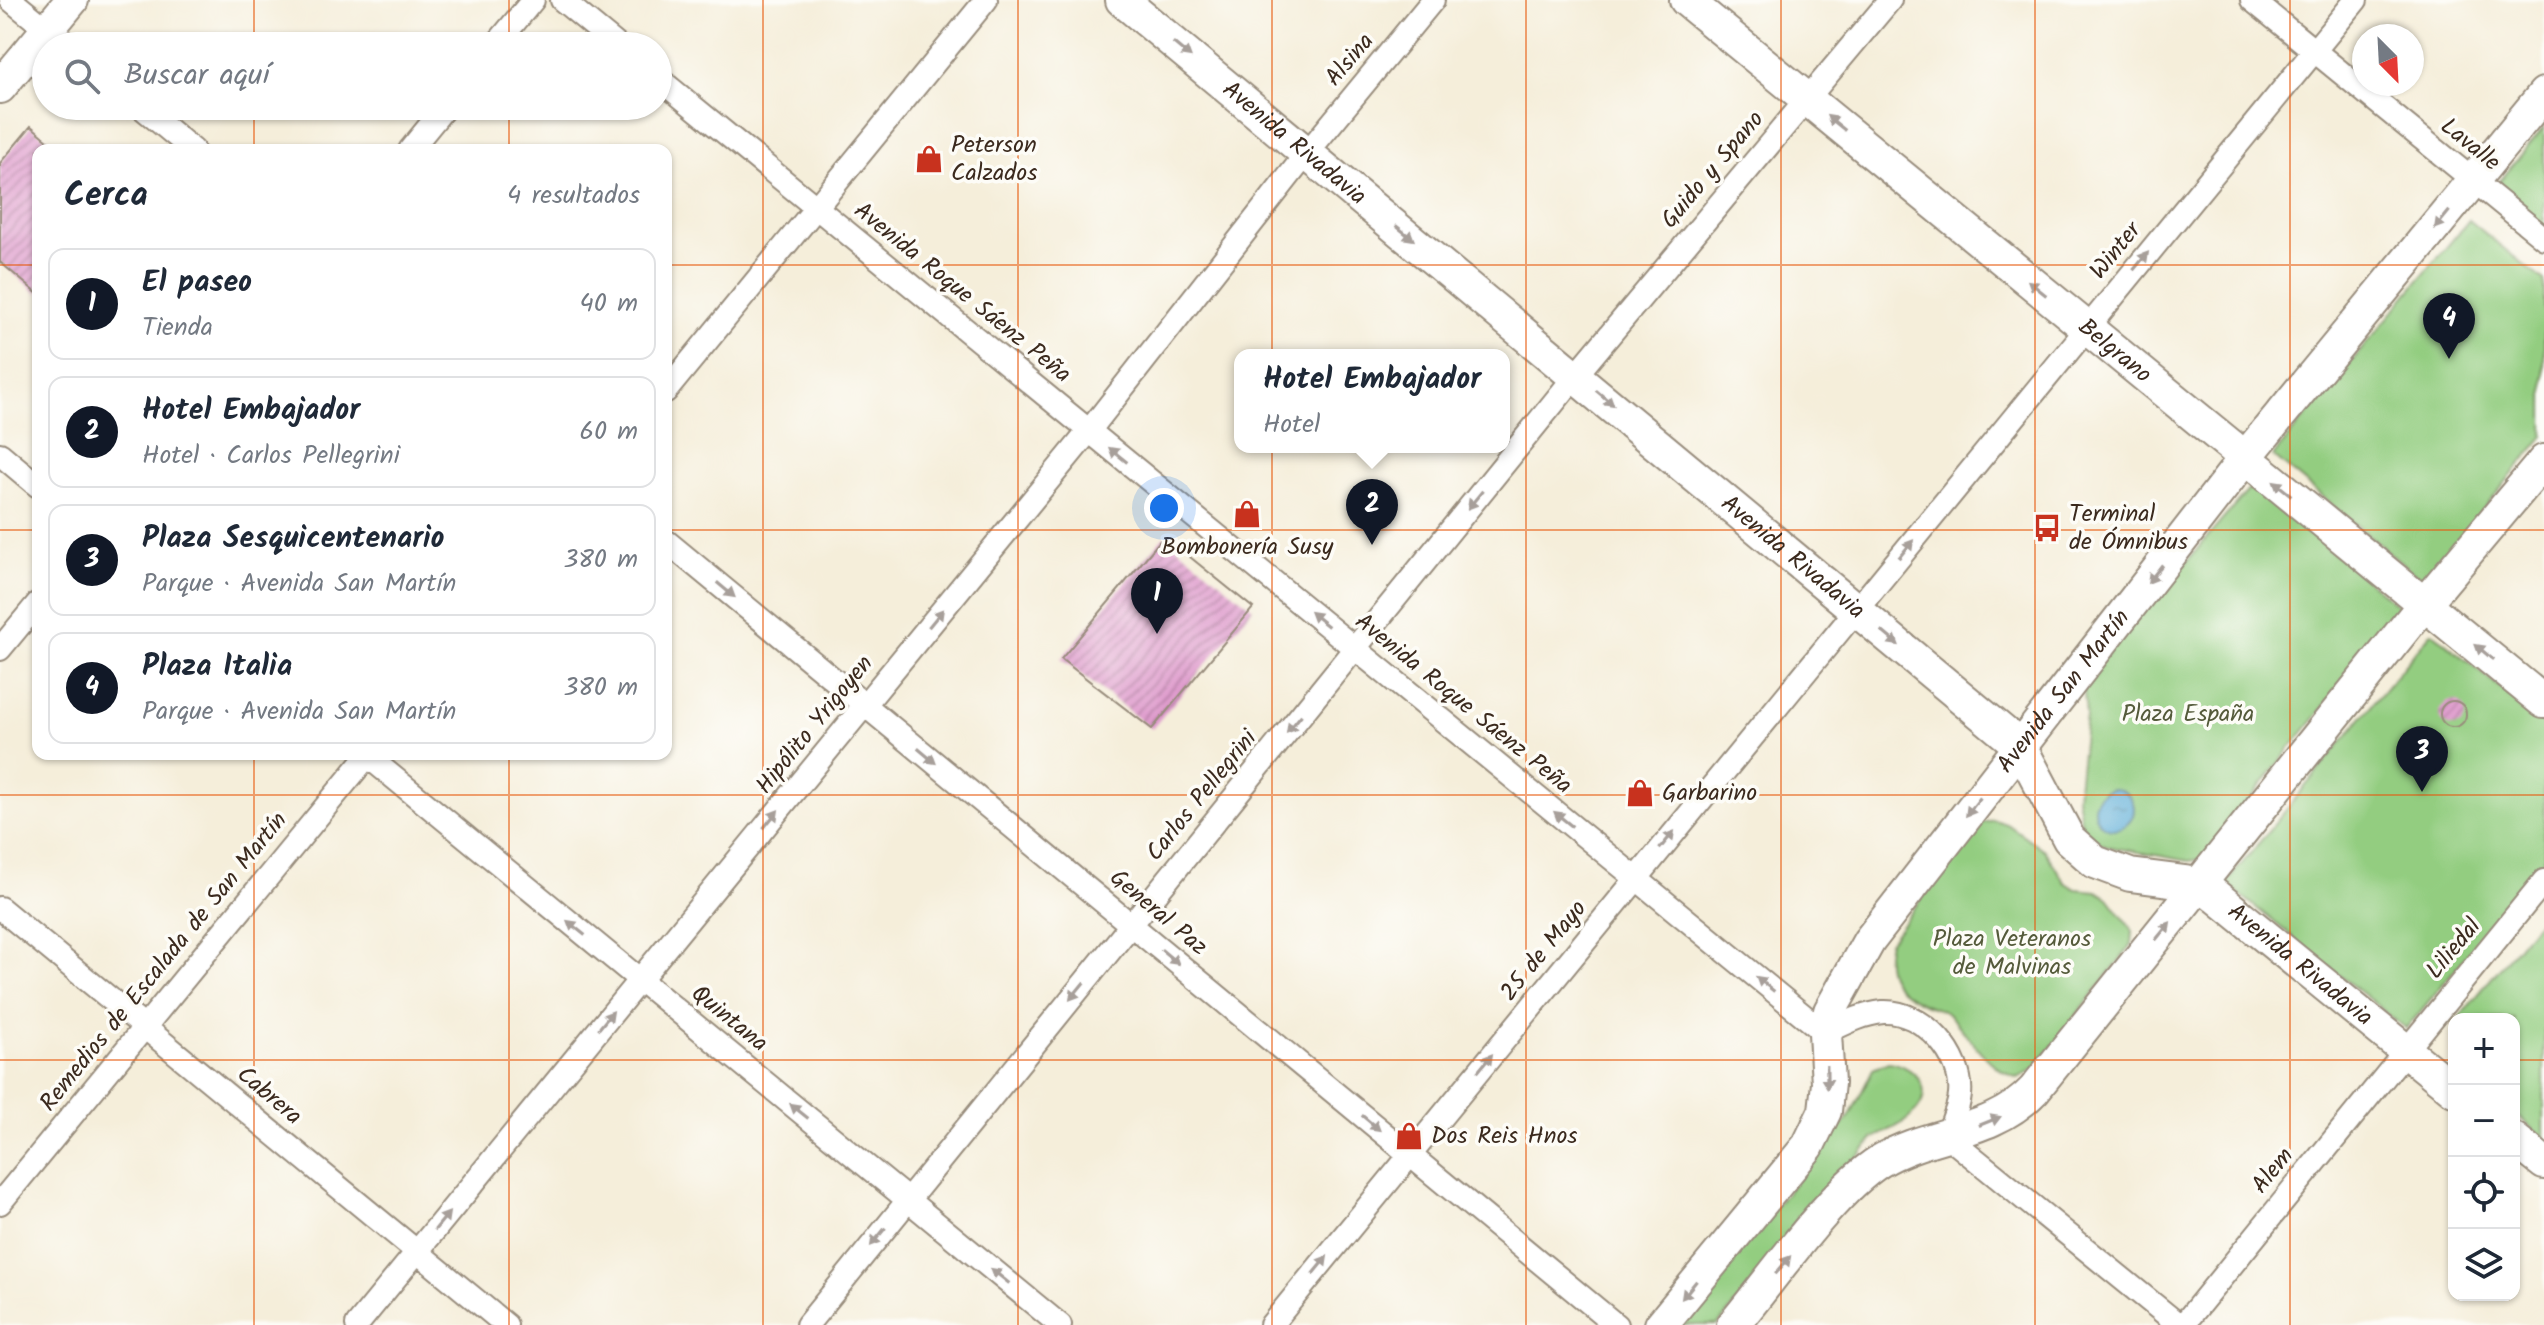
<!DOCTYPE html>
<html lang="es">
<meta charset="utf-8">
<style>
:root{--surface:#fff;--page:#f2f2f3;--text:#1f2937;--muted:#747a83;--line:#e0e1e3;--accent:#111827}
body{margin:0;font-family:Kalam,sans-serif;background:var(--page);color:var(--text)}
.controls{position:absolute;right:24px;bottom:24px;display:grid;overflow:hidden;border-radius:16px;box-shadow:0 2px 6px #0004}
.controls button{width:72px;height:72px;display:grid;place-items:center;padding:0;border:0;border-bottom:2px solid var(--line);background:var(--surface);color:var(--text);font:40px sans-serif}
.compass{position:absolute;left:2352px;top:24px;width:72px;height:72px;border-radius:50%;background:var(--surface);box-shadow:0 2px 6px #0004;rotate:156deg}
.you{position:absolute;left:1164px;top:508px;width:28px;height:28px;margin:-20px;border:6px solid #fff;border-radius:50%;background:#1a73e8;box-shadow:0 0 0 12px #1a73e833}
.badge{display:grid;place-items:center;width:52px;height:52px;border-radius:50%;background:var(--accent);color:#fff;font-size:26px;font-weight:700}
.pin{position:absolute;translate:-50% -66px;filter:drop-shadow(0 2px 4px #0008)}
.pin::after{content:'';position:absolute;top:42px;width:28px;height:24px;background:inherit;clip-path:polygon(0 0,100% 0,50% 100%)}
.popup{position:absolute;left:1234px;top:349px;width:276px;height:104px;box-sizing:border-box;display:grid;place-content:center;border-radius:16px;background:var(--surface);filter:drop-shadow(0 2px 6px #0005);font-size:26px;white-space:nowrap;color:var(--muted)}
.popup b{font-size:30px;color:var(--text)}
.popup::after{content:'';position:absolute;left:50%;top:100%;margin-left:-16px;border:16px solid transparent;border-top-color:var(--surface)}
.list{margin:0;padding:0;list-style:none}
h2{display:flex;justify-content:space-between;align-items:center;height:104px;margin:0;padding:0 32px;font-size:34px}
h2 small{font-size:26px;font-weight:400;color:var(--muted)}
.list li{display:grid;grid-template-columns:52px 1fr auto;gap:24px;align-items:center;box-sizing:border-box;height:112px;margin:0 16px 16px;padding:0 16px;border:2px solid var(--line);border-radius:16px}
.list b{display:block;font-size:30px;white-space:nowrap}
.list p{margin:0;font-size:26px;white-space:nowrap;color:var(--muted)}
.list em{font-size:26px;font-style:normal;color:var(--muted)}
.icon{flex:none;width:44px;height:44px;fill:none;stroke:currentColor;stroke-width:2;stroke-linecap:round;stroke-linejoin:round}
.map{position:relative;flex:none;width:2544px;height:1325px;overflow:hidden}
.search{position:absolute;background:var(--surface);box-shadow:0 2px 6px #0004;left:32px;top:32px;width:640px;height:88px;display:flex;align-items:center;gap:20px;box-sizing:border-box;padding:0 28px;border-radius:44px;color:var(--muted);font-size:30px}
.panel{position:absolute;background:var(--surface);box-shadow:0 2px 6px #0004;left:32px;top:144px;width:640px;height:616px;border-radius:16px}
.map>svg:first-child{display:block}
.park{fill:#93cd80;stroke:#677c4f;stroke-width:2}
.water{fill:url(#water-ripples);stroke:#4c6c7c;stroke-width:2}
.building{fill:url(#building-hatch)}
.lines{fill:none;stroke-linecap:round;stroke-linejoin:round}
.minor-casing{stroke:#988c7c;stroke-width:26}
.secondary-casing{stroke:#988c7c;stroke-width:36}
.minor{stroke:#fff;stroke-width:22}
.secondary{stroke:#fff;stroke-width:32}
.oneway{fill:#a79f9a}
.grid{fill:none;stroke:#e8590c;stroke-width:2;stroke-opacity:0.55}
.labels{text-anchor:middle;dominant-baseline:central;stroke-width:7;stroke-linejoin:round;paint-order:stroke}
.street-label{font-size:24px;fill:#3b2a1e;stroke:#fdfcf7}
.poi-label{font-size:24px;fill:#3b2a1e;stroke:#fdfcf7;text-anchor:start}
.park-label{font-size:24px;fill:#555b3b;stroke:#fdfcf7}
</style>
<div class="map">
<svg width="2544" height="1325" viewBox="0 0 2544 1325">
<defs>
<pattern id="water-ripples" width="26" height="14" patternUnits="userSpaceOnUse" patternTransform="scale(2)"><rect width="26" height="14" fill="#5eafd9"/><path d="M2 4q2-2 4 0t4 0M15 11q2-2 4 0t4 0" fill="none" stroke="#4f8faf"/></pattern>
<pattern id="building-hatch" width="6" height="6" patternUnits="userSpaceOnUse" patternTransform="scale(2)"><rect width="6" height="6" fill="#df9ccd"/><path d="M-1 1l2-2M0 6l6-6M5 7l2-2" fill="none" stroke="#b67fa6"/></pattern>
</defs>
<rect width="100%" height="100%" fill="#fdfcf7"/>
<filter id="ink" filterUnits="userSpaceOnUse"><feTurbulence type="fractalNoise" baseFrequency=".0125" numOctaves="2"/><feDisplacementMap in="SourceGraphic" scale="16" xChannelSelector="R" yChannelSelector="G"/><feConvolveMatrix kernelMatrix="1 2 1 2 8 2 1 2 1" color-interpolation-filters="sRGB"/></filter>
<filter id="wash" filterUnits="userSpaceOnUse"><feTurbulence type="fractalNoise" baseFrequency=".006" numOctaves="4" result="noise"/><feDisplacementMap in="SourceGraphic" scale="32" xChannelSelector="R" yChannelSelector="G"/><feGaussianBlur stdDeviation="1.8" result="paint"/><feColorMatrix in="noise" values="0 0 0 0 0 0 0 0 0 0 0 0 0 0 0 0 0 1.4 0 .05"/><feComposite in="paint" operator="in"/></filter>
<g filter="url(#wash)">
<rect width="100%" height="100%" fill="#f5eeda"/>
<path class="park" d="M2544,127V230L2494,188Z
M2469,220L2544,281V436L2424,581L2273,456Z
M2251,487L2402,609L2202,859L2189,861L2110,847L2095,841L2082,827L2077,797L2086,715L2083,681Z
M2432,632L2544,724V861L2406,1029L2226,883Z
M1994,820L2007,824L2044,850L2065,882L2076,889L2097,891L2108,898L2133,931L2132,944L2035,1068L2018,1078C1985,1066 1974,1041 1951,1017C1944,1009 1933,1008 1924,1004C1894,990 1881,973 1889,942L1978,824Z
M2544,914V1138L2514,1113V1019H2458Z
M1888,1062C1911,1064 1936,1087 1917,1110C1906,1124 1889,1130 1874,1138L1718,1325H1677L1850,1116L1873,1069Z"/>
<path class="water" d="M2094 809a20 20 0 1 1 40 0a20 20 0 1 1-40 0Z"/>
<g id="blocks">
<path class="building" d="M31,126L60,150H38V294L0,262V163Z
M1164,536L1253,608L1152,729L1061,659Z
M2440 714a13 13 0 1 1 26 0a13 13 0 1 1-26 0Z"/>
</g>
</g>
<g filter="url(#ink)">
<use href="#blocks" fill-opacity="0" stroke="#988c7c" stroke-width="2"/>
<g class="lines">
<defs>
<path id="minor" d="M11,0L67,46
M562,0L618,46
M2252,0L2544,238
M495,46L533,0
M658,78L1825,1033C1844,1024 1862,1014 1883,1012C1923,1010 1964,1056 1960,1095C1959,1108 1951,1123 1947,1136L2179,1325
M140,106L193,150
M410,150L446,106
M666,391L986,0
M0,454L38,486
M666,541L1616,1325
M0,649L38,603
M365,754L1060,1325
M0,908L506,1325
M0,1203L369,754
M357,1325L1089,431L1307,153L1433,0
M807,1325L1577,374L1890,0
M1271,1325L2356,0
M2183,1325L2544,881"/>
<g id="secondary">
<path id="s1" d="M1122,0L2020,746L2069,839L2095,862L2130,875L2201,884L2454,1090"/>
<path id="s2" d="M1686,0L2544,702"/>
<path d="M0,87L72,0"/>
<path d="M2514,1139L2544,1163"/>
<path id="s3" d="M1661,1325L1808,1146L1825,1111L1828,1083L1825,1033L1830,1011L1869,941L2245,458L2544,94"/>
<path d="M1733,1325C1772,1279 1831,1192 1880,1161C1930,1131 1992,1135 2034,1090L2425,603L2544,461"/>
</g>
</defs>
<use href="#minor" class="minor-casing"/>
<use href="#secondary" class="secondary-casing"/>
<use href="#minor" class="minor"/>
<use href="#secondary" class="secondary"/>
</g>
<defs><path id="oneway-solid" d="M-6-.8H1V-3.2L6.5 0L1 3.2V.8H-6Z" transform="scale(2)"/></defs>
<g class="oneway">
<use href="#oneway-solid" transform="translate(1182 50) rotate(40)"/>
<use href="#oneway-solid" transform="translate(1836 123) rotate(-141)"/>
<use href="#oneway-solid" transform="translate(2442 220) rotate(129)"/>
<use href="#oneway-solid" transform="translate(1405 233) rotate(39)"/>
<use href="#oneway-solid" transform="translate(2141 261) rotate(-51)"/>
<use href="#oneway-solid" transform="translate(2037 288) rotate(-141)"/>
<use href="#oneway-solid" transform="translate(1605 398) rotate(40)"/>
<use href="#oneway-solid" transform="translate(1118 455) rotate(-141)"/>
<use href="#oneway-solid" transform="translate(2282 488) rotate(-141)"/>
<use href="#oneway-solid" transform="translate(1475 500) rotate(129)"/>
<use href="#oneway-solid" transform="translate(1906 549) rotate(-51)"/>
<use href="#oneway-solid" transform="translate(2155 574) rotate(128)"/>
<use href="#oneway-solid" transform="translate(726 590) rotate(40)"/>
<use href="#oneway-solid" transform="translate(936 618) rotate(-51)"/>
<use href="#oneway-solid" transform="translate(1319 619) rotate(-141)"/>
<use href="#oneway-solid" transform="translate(1890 638) rotate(40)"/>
<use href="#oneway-solid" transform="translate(2484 652) rotate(-140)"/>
<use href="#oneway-solid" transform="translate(1294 724) rotate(129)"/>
<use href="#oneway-solid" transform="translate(927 756) rotate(40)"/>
<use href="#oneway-solid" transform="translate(1973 807) rotate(128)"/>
<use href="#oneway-solid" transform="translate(771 819) rotate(-51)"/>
<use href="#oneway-solid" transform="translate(1563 819) rotate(-141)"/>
<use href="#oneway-solid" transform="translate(1667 840) rotate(-51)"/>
<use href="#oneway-solid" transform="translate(576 928) rotate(-141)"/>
<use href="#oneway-solid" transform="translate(2163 931) rotate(-51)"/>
<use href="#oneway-solid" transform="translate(1170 957) rotate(40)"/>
<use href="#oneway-solid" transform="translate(1765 984) rotate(-141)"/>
<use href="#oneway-solid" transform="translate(1077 991) rotate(129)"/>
<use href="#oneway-solid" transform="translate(606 1020) rotate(-51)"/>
<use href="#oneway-solid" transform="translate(1485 1063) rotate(-51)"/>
<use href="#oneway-solid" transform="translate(1827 1077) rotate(89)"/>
<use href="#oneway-solid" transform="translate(799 1111) rotate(-141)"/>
<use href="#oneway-solid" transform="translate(1990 1121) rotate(-22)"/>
<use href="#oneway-solid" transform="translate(1371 1123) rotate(40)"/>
<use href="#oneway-solid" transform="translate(442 1221) rotate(-51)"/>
<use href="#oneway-solid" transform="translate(878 1237) rotate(129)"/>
<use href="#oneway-solid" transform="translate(1320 1265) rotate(-51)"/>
<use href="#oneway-solid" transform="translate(1783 1265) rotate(-50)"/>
<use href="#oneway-solid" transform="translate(1000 1276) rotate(-141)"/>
<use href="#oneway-solid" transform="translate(1689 1290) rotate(129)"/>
</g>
</g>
<path class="grid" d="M254,0V46M509,0V46M763,0V1325M1018,0V1325M1272,0V1325M1526,0V1325M1781,0V1325M2035,0V1325M2290,0V1325M254,106V150M509,106V150M0,265H38M666,265H2544M0,530H38M666,530H2544M254,754V1325M509,754V1325M0,795H2544M0,1060H2454M2514,1060H2544"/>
<defs>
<symbol id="shop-bare" viewBox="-9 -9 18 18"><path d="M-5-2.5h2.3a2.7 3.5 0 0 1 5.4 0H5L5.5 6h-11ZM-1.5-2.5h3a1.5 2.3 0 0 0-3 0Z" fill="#c8321e" stroke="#fdfcf7" stroke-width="2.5" paint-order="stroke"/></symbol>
<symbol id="bus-bare" viewBox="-9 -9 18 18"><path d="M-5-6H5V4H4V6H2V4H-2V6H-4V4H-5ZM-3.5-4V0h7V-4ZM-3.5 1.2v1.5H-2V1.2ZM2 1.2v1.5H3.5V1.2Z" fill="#c8321e" stroke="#fdfcf7" stroke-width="2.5" paint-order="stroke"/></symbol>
</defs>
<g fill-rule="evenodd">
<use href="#shop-bare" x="909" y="139" width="40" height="40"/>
<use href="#shop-bare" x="1227" y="494" width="40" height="40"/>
<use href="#bus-bare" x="2027" y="508" width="40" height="40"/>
<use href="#shop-bare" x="1620" y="773" width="40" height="40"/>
<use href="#shop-bare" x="1389" y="1116" width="40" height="40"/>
</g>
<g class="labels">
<g class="street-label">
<text transform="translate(1350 60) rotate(-50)">Alsina</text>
<text stroke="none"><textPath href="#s1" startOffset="224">Avenida Rivadavia</textPath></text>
<text transform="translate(2470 145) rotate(39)">Lavalle</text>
<text transform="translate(1713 170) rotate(-50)">Guido y Spano</text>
<text transform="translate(2116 251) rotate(-51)">Winter</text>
<text transform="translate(962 293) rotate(39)">Avenida Roque Sáenz Peña</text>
<text stroke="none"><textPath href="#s2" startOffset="554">Belgrano</textPath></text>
<text stroke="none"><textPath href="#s1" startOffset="872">Avenida Rivadavia</textPath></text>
<text stroke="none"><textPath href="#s3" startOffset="768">Avenida San Martín</textPath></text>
<text transform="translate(1463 704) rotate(39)">Avenida Roque Sáenz Peña</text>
<text transform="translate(815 725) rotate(-51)">Hipólito Yrigoyen</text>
<text transform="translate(1202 796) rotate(-51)">Carlos Pellegrini</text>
<text transform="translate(1158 913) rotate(40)">General Paz</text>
<text transform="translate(2454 949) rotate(-50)">Liliedal</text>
<text transform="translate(1544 951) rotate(-51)">25 de Mayo</text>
<text transform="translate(164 962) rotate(-51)">Remedios de Escalada de San Martín</text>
<text stroke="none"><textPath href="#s1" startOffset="1544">Avenida Rivadavia</textPath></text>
<text transform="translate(729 1019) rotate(39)">Quintana</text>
<text transform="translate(269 1096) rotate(40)">Cabrera</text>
<text transform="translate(2273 1171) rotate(-51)">Alem</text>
</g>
<g class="poi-label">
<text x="951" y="145">Peterson<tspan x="951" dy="28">Calzados</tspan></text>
<text x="2069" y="514">Terminal<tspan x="2069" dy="28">de Ómnibus</tspan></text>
<text x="1247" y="547" text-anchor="middle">Bombonería Susy</text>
<text x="1662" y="793">Garbarino</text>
<text x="1431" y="1136">Dos Reis Hnos</text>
</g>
<g class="park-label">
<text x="2188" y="714">Plaza España</text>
<text x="2012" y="939">Plaza Veteranos<tspan x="2012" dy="28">de Malvinas</tspan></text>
</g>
</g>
</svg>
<div class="controls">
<button>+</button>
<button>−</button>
<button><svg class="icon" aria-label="locate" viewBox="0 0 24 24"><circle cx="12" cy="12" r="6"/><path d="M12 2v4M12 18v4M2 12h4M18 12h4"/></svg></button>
<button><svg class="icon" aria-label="layers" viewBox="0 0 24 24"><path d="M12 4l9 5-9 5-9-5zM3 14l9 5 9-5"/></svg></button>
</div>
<svg class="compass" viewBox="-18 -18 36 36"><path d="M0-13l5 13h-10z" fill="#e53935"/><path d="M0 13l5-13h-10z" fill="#747a83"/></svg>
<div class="you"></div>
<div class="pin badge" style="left:1157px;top:634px">1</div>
<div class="pin badge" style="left:1372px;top:545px">2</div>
<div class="popup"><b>Hotel Embajador</b>Hotel</div>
<div class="pin badge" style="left:2422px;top:792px">3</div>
<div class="pin badge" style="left:2449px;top:359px">4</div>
<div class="search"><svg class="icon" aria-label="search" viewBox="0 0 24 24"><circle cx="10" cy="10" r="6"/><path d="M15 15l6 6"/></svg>Buscar aquí</div>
<section class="panel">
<h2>Cerca<small>4 resultados</small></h2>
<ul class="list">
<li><span class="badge">1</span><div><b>El paseo</b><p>Tienda</p></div><em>40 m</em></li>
<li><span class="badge">2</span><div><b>Hotel Embajador</b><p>Hotel · Carlos Pellegrini</p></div><em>60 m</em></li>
<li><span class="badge">3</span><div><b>Plaza Sesquicentenario</b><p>Parque · Avenida San Martín</p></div><em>380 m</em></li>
<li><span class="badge">4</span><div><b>Plaza Italia</b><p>Parque · Avenida San Martín</p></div><em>380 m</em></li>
</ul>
</section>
</div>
